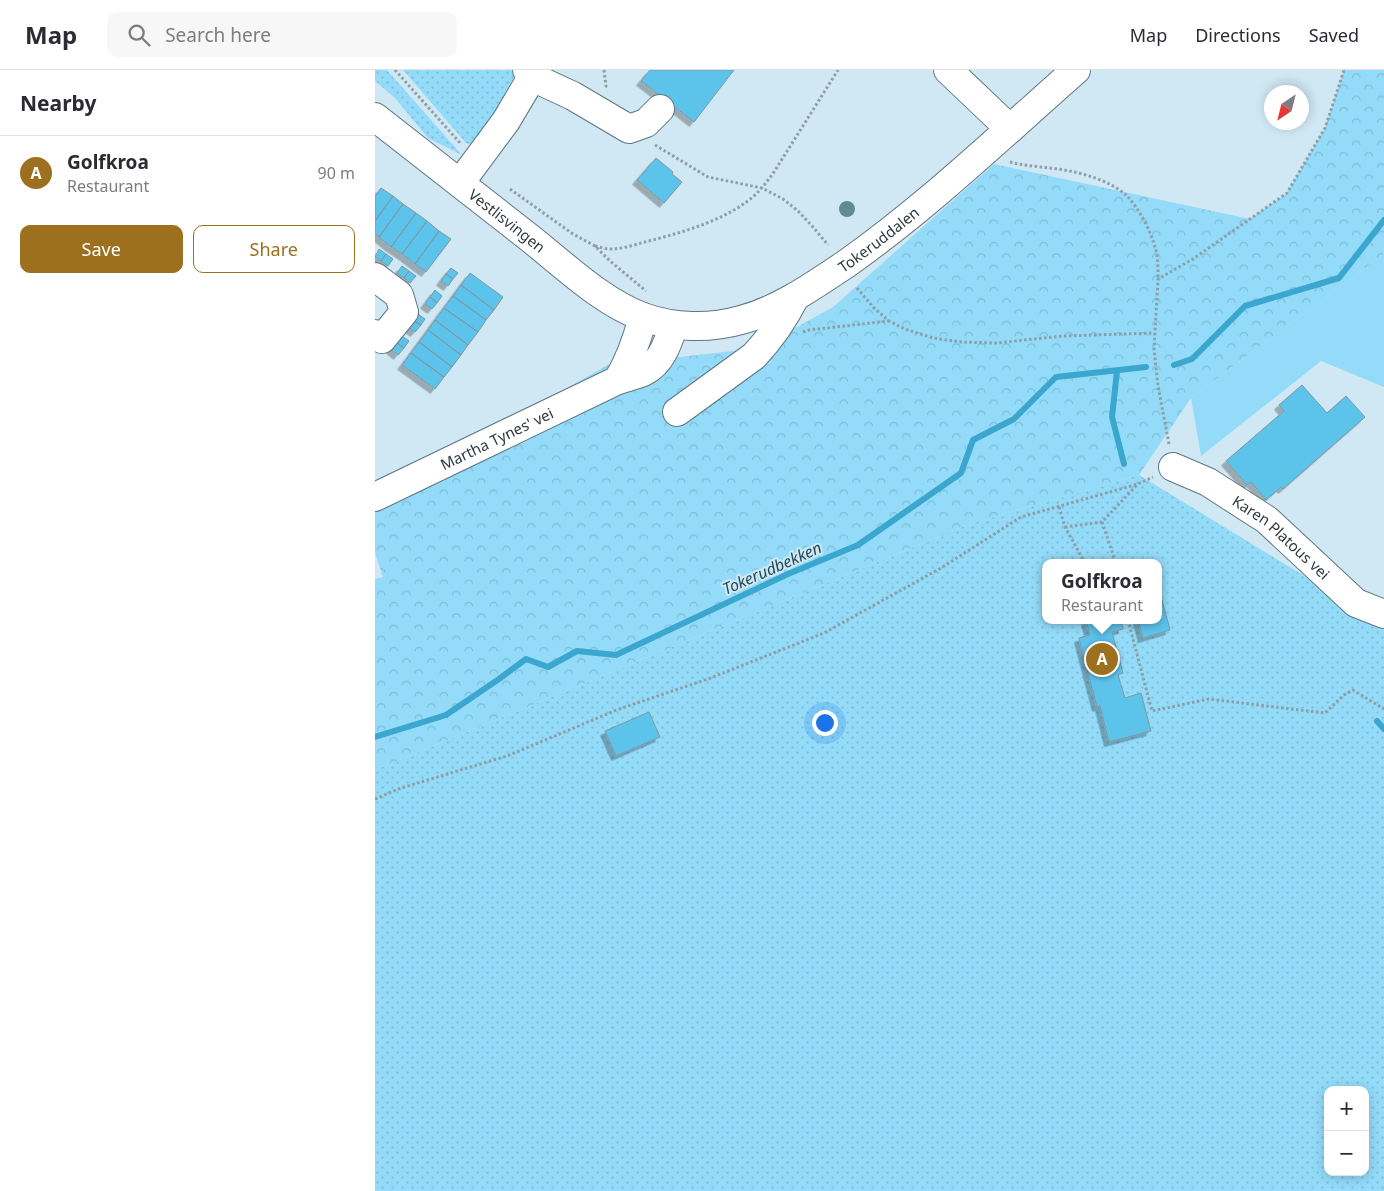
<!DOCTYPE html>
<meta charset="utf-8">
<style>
:root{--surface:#fff;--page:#f7f7f7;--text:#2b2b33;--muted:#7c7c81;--line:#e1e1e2;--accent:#9d7020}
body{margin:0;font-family:"Noto Sans",sans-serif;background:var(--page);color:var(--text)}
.controls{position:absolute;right:15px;bottom:15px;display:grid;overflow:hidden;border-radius:10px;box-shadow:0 2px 12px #0003}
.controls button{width:45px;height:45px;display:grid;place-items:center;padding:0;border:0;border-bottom:1px solid var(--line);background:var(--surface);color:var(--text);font:25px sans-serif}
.compass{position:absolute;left:889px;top:15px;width:45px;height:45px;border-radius:50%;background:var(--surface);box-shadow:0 2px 12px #0003;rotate:215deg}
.you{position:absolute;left:449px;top:652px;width:18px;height:18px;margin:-12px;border:4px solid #fff;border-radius:50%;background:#1a73e8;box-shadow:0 0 0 8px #1a73e833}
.badge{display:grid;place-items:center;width:32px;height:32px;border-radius:50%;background:var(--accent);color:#fff;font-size:16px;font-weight:700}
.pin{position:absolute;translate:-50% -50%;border:2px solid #fff;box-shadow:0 1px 5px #0006}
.popup{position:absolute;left:667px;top:489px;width:120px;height:65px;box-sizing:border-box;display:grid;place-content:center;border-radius:10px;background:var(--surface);filter:drop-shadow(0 1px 4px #0005);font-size:16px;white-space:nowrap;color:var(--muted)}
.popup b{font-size:19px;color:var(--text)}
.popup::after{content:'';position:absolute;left:50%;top:100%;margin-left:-10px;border:10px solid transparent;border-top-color:var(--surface)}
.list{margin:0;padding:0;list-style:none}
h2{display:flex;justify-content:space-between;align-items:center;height:65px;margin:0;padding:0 20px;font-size:21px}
h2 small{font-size:16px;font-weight:400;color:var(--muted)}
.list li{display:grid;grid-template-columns:32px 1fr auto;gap:15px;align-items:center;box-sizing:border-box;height:75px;padding:0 20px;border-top:1px solid var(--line)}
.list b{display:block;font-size:19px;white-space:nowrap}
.list p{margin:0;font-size:16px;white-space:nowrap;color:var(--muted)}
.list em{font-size:16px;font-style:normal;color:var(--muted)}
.actions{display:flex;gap:10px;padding:15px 20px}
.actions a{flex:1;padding:11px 0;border:1px solid var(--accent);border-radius:10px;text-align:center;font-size:18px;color:var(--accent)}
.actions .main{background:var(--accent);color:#fff}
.icon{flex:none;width:28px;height:28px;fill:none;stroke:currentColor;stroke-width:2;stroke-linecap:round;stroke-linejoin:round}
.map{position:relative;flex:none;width:1009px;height:1121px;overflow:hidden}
header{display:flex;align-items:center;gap:30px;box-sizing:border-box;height:70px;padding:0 25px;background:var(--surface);border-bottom:1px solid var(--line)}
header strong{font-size:24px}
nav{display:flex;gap:28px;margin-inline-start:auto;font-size:18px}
.search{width:350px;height:45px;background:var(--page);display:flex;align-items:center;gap:12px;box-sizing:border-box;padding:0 18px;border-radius:10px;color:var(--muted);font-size:19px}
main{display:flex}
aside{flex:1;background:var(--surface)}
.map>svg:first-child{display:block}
.grass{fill:url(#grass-dots);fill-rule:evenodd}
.forest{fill:url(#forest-crowns)}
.park{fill:#93dbf9}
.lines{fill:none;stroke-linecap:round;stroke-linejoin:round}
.stream{stroke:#3ba6ce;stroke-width:6}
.building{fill:#5cc3eb;stroke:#8097a1;filter:url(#shadow)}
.minor-casing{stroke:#607680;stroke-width:30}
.path{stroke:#8c9ea6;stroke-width:3;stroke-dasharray:2.5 2.5;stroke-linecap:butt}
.minor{stroke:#fff;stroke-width:28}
.tree{fill:#638896}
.labels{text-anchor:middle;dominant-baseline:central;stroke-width:4;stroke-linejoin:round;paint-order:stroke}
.street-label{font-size:15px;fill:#303a3e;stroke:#d0e8f3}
.water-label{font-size:16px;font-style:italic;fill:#1c495a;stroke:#d0e8f3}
</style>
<header>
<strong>Map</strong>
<div class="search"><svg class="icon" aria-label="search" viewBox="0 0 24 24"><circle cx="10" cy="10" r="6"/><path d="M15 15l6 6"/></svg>Search here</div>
<nav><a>Map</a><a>Directions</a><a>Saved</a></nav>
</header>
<main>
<aside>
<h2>Nearby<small></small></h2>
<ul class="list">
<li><span class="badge">A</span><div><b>Golfkroa</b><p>Restaurant</p></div><em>90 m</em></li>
</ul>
<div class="actions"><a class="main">Save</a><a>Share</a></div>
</aside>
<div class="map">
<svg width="1009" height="1121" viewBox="0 0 1009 1121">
<defs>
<pattern id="grass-dots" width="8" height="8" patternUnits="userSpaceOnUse" patternTransform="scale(1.25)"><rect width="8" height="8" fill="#93dbf9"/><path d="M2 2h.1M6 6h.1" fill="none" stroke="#7fbdd6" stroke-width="1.8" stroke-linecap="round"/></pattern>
<pattern id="forest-crowns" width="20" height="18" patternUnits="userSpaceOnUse" patternTransform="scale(1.25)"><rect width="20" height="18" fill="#93dbf9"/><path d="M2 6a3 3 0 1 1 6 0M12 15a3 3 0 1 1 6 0" fill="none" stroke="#7fbdd6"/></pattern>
<filter id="shadow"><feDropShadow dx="-4.5" dy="4.5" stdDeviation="0" flood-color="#0004"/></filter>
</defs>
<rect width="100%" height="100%" fill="#d0e8f3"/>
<path class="grass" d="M0,0H12L87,85L53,68L20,28L0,11Z
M28,0H138L139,16L101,76L91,73Z
M764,405L959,524L1009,560V1121H0V700L594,454ZM671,493H783V550H671ZM953,1020H990V1102H953Z"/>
<path class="forest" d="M969,0H1009V184L816,328L764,405L594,454L0,700V509L8,507L0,483V426L233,295L358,281L404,267L458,237L619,94L875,149L912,123L950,58Z"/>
<path class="park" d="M1009,184V317L946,291L826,386L816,328Z"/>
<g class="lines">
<path class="stream" d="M799,295L817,289L870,236L964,208L1009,150
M742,301L737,347L749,394
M1002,651L1009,659
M0,667L71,645L124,609L151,589L173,597L202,581L241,585L413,504L483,475L586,403L598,370L639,349L681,307L771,297"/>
</g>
<path class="building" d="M275,0H359L319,52L266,11Z
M281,88L298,102L297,104L307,112L289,133L262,110Z
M6,118L18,126L0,151V126Z
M18,126L28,134L4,167L0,164V151Z
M28,134L41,143L16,177L4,167Z
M41,143L52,151L27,184L16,177Z
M52,151L64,161L40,194L27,184Z
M64,161L76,169L51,202L40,194Z
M4,179L11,184L6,191L0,187Z
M11,184L18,189L13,196L6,191Z
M27,196L34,201L29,208L22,203Z
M76,198L83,203L78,209L71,204Z
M34,201L41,206L35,213L29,208Z
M95,203L128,227L119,240L86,215Z
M71,204L78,209L73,216L66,211Z
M86,215L119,240L111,250L78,226Z
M60,220L67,226L62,233L55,227Z
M78,226L111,250L103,262L69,238Z
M55,227L62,233L57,239L50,234Z
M69,238L103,262L93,275L60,250Z
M43,244L50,249L46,255L38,250Z
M38,250L46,255L40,262L33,257Z
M60,250L93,275L86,285L53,260Z
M53,260L86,285L77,297L44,272Z
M27,266L34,271L29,278L21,272Z
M21,272L29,278L23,285L16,279Z
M44,272L77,297L69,307L36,283Z
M36,283L69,307L60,319L27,295Z
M927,315L952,343L971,326L990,347L908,419L906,417L891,430L876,412L872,415L851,391L909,341L904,335Z
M783,515L795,560L768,568L763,550H783Z
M711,550H746L748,559L737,562L748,603L743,605L750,628L766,623L776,661L734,672L725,636L722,637L704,568L715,565Z
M274,642L285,667L241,686L230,661Z"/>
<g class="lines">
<defs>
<g id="minor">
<path d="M152,0L157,7L198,26L254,59L271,53L285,39"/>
<path d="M573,0L635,59"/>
<path id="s1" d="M0,47C52,88 104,128 156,169C190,196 227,232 268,247C299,258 334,259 366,250C404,240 438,216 471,194C553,136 626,66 701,0"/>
<path d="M85,113L131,51L157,7"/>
<path d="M0,207L24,225L29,242L7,269L0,264"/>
<path d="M243,310C255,290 262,270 268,247"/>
<path d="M302,342L379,286C396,268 409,249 420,227"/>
<path id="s2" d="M798,397L833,412L892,450L981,533L1009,544"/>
<path id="s3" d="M0,427L243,310C252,307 262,305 270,301C287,292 293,272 299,255"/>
</g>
</defs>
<use href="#minor" class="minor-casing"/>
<path class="path" d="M20,0L86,74
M229,0L231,16L234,18
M280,75L333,107L387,118L408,129L423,141L438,157L453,175
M635,92C654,97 675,97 695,101C714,105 736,112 751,125C765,139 779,167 782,186C783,193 783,201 783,209
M135,119L198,164L220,176L235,191L271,221
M220,176C225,177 230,179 235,179C246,179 256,176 266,173C301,164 340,154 370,133C382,125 391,113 399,102L463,0
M482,218L499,238L514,251L530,259L558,268L586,272L621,273L689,266L779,263
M428,262L434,260L514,251
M794,374L783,316L779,279L783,209L818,189L912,123L950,58L969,0
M684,437L690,457L710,493
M727,452L741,493
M690,457L727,452L763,414
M753,550L777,641L834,629L950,643L969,625L978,620L1009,639
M0,729L26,718L132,686L244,639L333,609L449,563L566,498L646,447L763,414L778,407"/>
<use href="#minor" class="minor"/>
</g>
<circle class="tree" cx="472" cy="139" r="8"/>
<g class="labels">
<g class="street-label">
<text stroke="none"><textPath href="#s1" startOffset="168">Vestlisvingen</textPath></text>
<text stroke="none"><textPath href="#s1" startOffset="595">Tokeruddalen</textPath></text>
<text stroke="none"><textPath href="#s3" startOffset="135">Martha Tynes' vei</textPath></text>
<text stroke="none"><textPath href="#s2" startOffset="130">Karen Platous vei</textPath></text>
</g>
<g class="water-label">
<text transform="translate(397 498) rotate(-24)">Tokerudbekken</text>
</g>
</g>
</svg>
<div class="controls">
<button>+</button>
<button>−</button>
</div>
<svg class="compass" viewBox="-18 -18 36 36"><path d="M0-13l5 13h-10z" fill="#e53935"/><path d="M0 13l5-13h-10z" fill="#7c7c81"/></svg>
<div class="you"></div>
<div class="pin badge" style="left:727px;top:589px">A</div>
<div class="popup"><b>Golfkroa</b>Restaurant</div>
</div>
</main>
